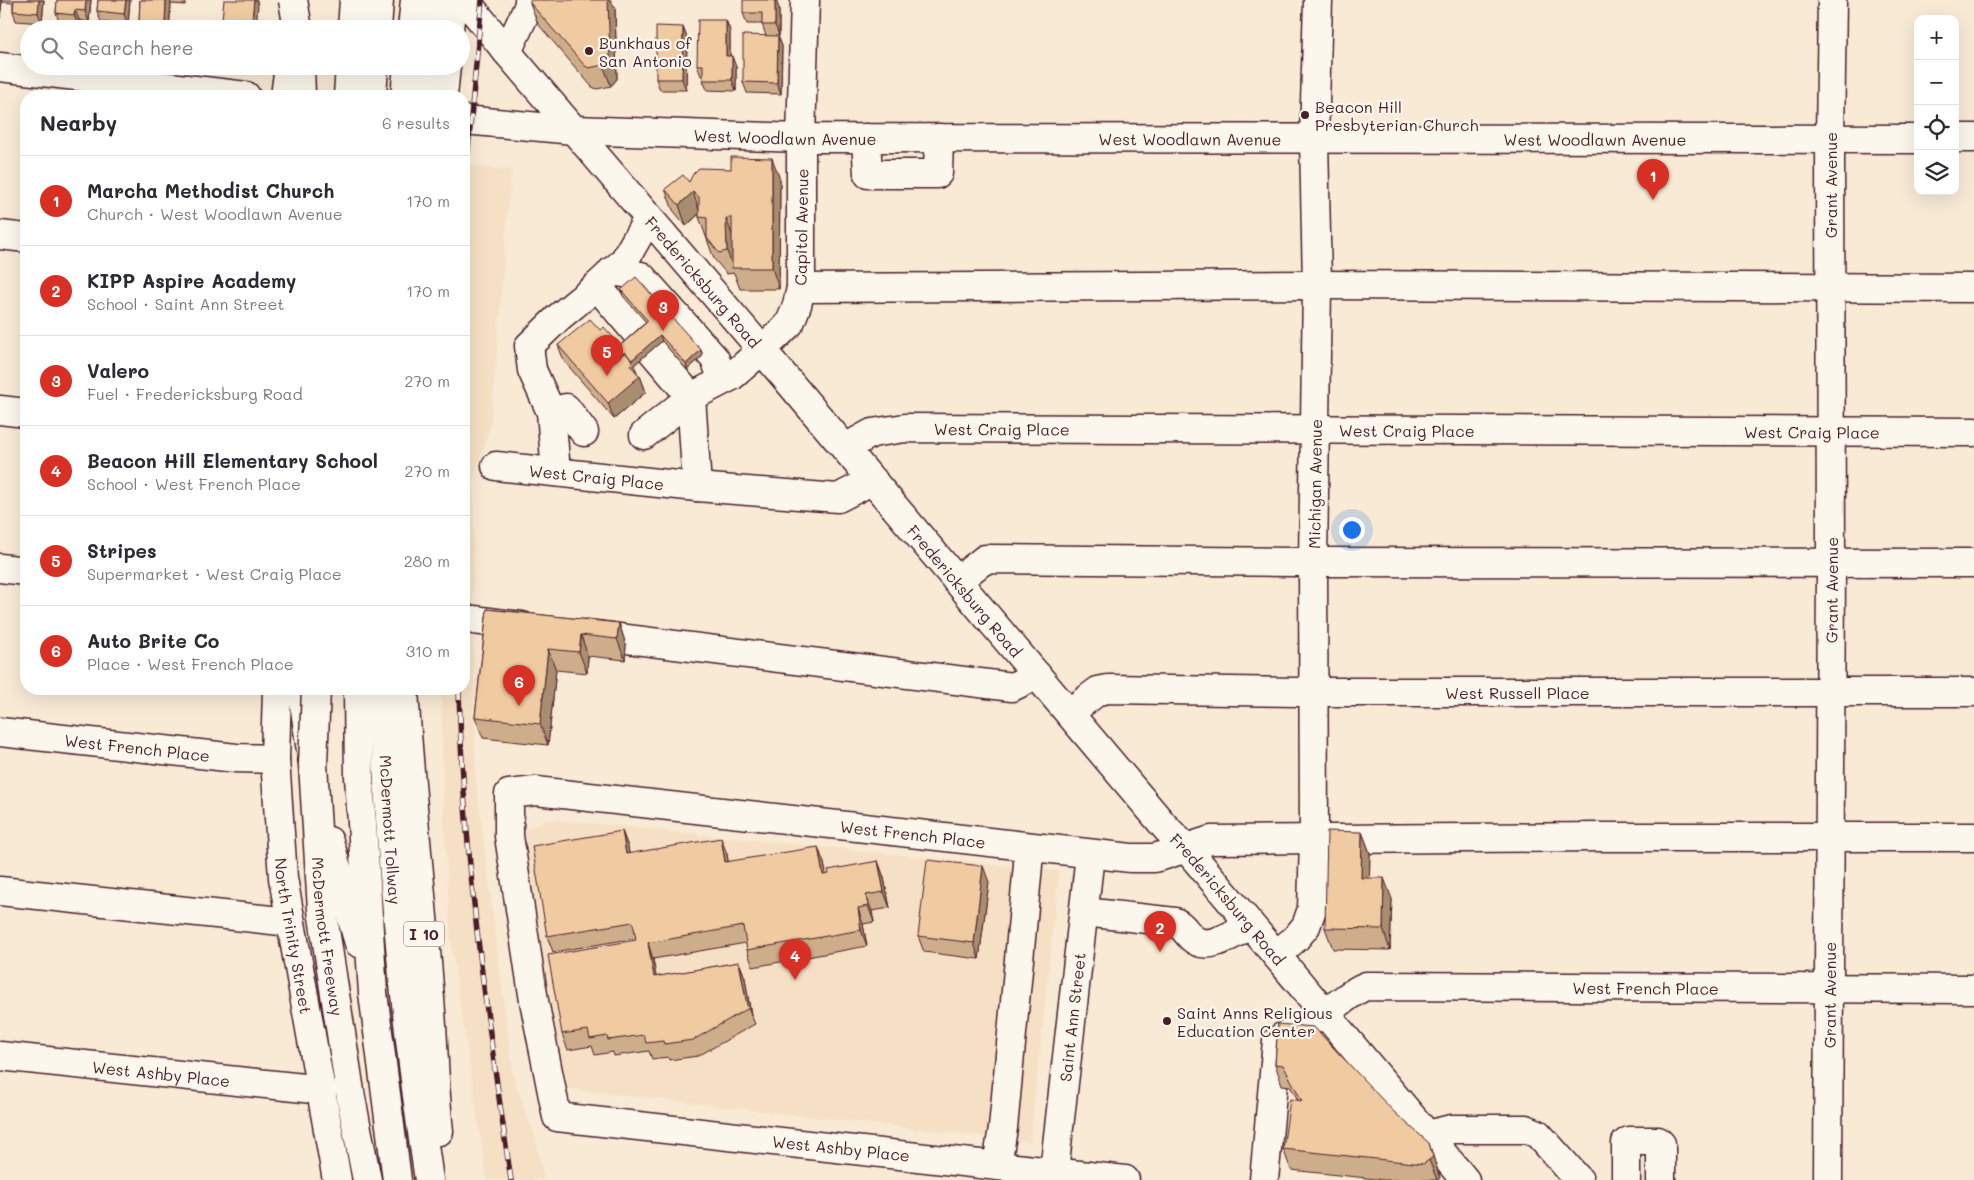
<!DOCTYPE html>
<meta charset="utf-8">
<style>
:root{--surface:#fff;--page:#f7f7f7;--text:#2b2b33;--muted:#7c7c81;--line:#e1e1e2;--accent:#d93025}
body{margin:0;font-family:Mali,sans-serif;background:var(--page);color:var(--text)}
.controls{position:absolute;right:15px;top:15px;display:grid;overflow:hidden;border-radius:10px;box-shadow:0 5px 20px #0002}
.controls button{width:45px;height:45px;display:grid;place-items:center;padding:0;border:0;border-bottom:1px solid var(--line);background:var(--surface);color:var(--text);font:25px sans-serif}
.you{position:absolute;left:1351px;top:529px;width:18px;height:18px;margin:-12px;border:4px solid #fff;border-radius:50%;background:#1a73e8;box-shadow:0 0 0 8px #1a73e833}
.badge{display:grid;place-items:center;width:32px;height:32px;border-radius:50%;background:var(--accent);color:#fff;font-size:16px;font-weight:700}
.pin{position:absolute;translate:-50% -41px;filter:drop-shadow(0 1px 2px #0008)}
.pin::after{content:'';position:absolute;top:26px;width:18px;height:15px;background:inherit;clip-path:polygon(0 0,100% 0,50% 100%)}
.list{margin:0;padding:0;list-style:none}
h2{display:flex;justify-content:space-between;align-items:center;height:65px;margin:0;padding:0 20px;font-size:21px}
h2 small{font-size:16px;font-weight:400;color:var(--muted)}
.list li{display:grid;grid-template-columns:32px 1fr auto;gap:15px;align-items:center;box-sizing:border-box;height:90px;padding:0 20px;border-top:1px solid var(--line)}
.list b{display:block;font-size:19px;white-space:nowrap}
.list p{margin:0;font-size:16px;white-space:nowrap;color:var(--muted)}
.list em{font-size:16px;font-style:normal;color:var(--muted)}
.icon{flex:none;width:28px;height:28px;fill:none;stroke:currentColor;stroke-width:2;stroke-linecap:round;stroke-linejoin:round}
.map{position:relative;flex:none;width:1974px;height:1180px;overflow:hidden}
.search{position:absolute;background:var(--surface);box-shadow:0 5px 20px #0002;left:20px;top:20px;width:450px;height:55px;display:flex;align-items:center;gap:12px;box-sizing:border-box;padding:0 18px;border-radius:28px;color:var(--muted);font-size:19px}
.panel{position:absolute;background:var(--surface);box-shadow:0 5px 20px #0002;left:20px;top:90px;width:450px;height:605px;border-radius:20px}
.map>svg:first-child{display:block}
.built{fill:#f6e0c5}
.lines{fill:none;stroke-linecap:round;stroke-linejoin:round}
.minor-casing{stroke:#4a1f2b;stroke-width:31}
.major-casing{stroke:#4a1f2b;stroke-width:31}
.highway-casing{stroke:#4a1f2b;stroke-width:31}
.minor{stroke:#fbf7ec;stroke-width:28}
.major{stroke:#fbf7ec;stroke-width:28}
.highway{stroke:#fbf7ec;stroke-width:28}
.rail-casing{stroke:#4a1f2b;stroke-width:5.5}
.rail{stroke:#fbf7ec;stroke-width:4;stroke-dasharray:11;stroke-linecap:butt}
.highway-bridge-casing{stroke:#4a1f2b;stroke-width:31;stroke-linecap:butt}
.highway-bridge{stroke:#fbf7ec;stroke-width:28}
.wall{fill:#ceae8a;stroke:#4a1f2b}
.shaded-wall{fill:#a88d70;stroke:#4a1f2b}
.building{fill:#f0caa0;stroke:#4a1f2b}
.poi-dot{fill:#4a1f2b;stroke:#fbf7ec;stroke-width:2}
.labels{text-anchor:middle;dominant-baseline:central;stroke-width:4.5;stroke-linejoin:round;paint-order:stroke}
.shield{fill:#fbf7ec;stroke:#7f6065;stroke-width:1}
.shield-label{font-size:15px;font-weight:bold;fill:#4a1f2b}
.poi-label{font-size:16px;fill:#4a1f2b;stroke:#fbf7ec;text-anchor:start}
.street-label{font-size:16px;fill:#4a1f2b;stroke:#fbf7ec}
</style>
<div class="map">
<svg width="1974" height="1180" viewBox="0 0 1974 1180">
<rect width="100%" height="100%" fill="#f8ead5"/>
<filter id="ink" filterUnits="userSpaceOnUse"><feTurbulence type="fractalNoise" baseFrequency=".02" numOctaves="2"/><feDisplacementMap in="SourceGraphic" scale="10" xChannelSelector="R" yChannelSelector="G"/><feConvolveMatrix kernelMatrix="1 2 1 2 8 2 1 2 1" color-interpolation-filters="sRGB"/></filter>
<g filter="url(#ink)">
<path class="built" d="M464,165L511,170L491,424L474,477L473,628L476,780L514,1080L536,1139L544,1180H487L451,944L443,803L441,689H464Z
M548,819L1059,871L1030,1142L561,1088L520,833Z"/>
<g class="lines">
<defs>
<g id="minor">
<path d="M507,52L529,5V0"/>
<path d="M0,67L246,96"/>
<path id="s1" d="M574,130L801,138L1918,139"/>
<path d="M866,138L868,174H937L938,173L939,138"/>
<path d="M1955,138H1974"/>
<path d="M0,235L26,238"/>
<path d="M612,271L641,276L715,359L723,380"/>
<path d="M597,286L639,336"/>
<path d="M801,288L1317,285L1974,288"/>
<path d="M0,410L26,413"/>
<path d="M551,412L566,408L584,432"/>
<path d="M644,435L691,397L651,350"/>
<path id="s2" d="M845,448L872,433L905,428L1974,432"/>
<path id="s3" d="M496,466L697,487L838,498L873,480"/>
<path d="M556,472L551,412L532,370L529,346L559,317L597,286L624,261L649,217"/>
<path d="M697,487L691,397L732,376L762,350L790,323L797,305L801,288V138L805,0"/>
<path d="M0,568L26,571"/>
<path d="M957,581L985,559L1298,562L1974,563"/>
<path d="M474,620L522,626"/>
<path d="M587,634L1012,687L1037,675"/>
<path id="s4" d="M1069,713L1098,691L1108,689L1298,692H1974"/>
<path id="s5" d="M0,732L236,758L275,759"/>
<path d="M0,891L290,922"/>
<path d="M1084,912L1175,922C1184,926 1185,932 1192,938C1208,953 1235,933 1250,925"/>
<path id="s6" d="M1276,955L1296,938L1306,926L1312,909L1314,840L1313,562L1317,285L1314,138L1318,0"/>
<path id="s7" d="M0,1056L323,1090"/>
<path d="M1427,1135L1451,1129H1526L1538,1134L1579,1180"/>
<path d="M997,1165L1003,1128L1028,865L1027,848"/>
<path id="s8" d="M1053,1180L1090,855"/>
<path id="s9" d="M1125,1180L557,1117L534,1001L509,836V794L536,791L1131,858H1153L1162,856L1211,840L1599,837H1974"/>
<path id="s10" d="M1264,1180L1277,1041C1291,1029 1309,1023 1324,1013C1339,1005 1350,992 1366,986L1974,989"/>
<path d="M1626,1180V1143L1629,1141H1658L1661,1144V1180"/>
<path id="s11" d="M1828,1180L1831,564L1830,139L1832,0"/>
</g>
<g id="major">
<path id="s12" d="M465,0L507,52L762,350L1166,828L1186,848L1465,1180"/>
<path d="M449,29L452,0"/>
<path d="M285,96L289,66"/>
<path d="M443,96L446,66"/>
<path d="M464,120L574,130"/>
<path id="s13" d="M277,689L275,759L283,878L337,1180"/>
</g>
<g id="highway">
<path d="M352,29L354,0"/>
<path d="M377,29L379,0"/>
<path d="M412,29L415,0"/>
<path d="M434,29L436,0"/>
<path d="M300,66L301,96"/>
<path d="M348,96L350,66"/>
<path d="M372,96L374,66"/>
<path d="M405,96L408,66"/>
<path d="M428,96L431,66"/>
<path id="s14" d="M302,689L313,764L322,910L351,1098L367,1180"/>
<path d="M358,689L359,777L373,993L397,1180"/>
<path id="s15" d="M384,689C389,854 404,1017 429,1180"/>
<path d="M404,689C410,792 422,895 430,999C434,1043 434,1087 439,1131"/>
<path d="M329,841L359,943"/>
</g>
</defs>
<use href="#minor" class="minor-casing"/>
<use href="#major" class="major-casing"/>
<use href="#highway" class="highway-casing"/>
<use href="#minor" class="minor"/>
<use href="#major" class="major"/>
<use href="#highway" class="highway"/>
<defs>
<path id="rail" d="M464,192L482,0
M459,689C463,853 487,1018 511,1180"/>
</defs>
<use href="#rail" class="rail-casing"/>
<use href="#rail" class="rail"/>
<defs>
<path id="highway-bridge" d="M293,0L298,29
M313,764L316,689"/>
</defs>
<use href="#highway-bridge" class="highway-bridge-casing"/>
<use href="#highway-bridge" class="highway-bridge"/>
</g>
<path class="wall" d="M0,0H44L42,23L16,21L13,11V3L2,2L0,18Z
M57,0H91L89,22L79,20L78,26L60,24L56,13Z
M98,0H130L128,25L101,22L97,11Z
M140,0H186L185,5L171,4L169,29H141L139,22Z
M530,3L615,9L617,79L611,86L597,89L592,87L538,24Z
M779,8V36H778L782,46L781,94L747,93L743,82L766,36L762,24H747L743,13Z
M726,20L730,31V56L736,67V91L707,90L703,80V76H701L697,65Z
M683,27L687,38L686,90H660L656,79Z
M780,179L779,289H740L734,273L727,274L714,259L699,217V214L686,226L673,210L665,189L689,182Z
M621,290L701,350L703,356L687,370L662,341L634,365L637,373L640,376L646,392L614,419L564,361L558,345L600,330L617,348L646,322L623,296Z
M487,609L619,623L626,645L625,660L588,656L587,673L556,670L548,745L483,738L475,717Z
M622,831L628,847L629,854H727L728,862L824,863L826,875L878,861L884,878L890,908L872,911L874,922L863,924L867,946L753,967L747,950L746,943L653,959L656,977L739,962L745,978L751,1015L755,1024L698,1056L669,1060L668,1057L652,1059L649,1051L614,1056L613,1052L595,1055L592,1046L568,1050L562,1034L636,940V938L553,952L547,936Z
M1362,832L1370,853L1369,878L1392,899L1390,950L1333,949L1325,928Z
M989,882L979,959L924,952L918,936Z
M1278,1024L1436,1164L1440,1178L1438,1180H1385L1291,1170L1283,1149L1298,1100L1290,1086L1282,1085L1275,1064Z"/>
<path class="shaded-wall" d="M0,0H1L2,2L0,18Z
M39,0H44L42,23L38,13Z
M86,0H91L89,22L85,11Z
M126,0H130L128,25L124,14Z
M166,0H170L171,4L169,29H166L165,24Z
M254,0H257L258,5L256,29H251Z
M608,0H611L615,9L617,79L611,86L603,65Z
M775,0H776L779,8V36L775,25Z
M75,10L79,20L78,26L74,15Z
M726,20L730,31V67L726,56Z
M683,27L687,38L686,90L682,79Z
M778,36L782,46L781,94L777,83Z
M732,56L736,67V91L732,80Z
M772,158L780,179L779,289L772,268Z
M693,192L700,213L686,226L679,205Z
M726,218L734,240L733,268L727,251Z
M660,335L662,341L634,365L639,377L640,376L646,392L614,419L608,403L623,368Z
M613,337L619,353L614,358L607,343Z
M701,350L703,356L687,370L686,364Z
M619,623L626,645L625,660L617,639Z
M581,635L588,656L587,673L579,652Z
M548,649L556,670L548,745L540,724Z
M622,831L628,847L632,870L626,854Z
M1362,832L1370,853L1369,899L1361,878Z
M721,838L727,854L731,878L725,862Z
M818,847L824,863L829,891L823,875Z
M878,861L884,878L890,908L884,892Z
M983,866L989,882L979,959L974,943Z
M1384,878L1392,899L1390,950L1383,929Z
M866,895L872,911L874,922L868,906Z
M858,908L863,924L867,946L861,930Z
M648,943L653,959L659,993L654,977Z
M739,962L745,978L751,1015L749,1008L747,1005Z
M1429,1143L1440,1178L1438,1180H1437L1429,1160Z"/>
<path class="building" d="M14,0H39L38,13L13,11Z
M57,0H86L85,11L75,10L74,15L56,13Z
M98,0H126L124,14L97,11Z
M140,0H166L165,24L139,22Z
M224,0H254L251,29H221Z
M530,0H608L610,58L603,65L589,68L585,66L530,3Z
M743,0H775V25H762V13H743Z
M698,20H726V56H732V80H703V65H697Z
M656,26L683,27L682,79H656Z
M743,35L778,36L777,83L743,82Z
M731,157L772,158V268H732V218H726L727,251L719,253L707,238V218L699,217V197L693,192L679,205L665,189L683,175L689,182L693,174L699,168L731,169Z
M636,277L701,350L686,364L660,335L632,360L625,352L619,357L614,351L648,321L621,290Z
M590,319L600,330L604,327L613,337L607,343L619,357L625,352L633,362L630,365L640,376L608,403L558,345Z
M487,609L619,623L617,639L581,635L579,652L548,649L540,724L475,717Z
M622,831L626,854L721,838L725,862L818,847L823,875L829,874L828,870L878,861L884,892L866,895L868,906L858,908L861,930L747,950L743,926L648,943L654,977L739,962L747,1005L749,1008L693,1040L664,1044L663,1041L646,1043L644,1035L608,1040L607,1036L590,1039L588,1030L562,1034L548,955L636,940L633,922L547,936L532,846Z
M1327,831L1362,832L1361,878H1384L1383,929L1325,928Z
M927,860L983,866L974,943L918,936Z
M1278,1024L1314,1027L1393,1111L1429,1143L1433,1157L1429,1160L1423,1164L1283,1149L1290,1099L1302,1101L1283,1065L1275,1064Z"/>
</g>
<g class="poi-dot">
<circle cx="589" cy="51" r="5"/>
<circle cx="1305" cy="115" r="5"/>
<circle cx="1167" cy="1021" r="5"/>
</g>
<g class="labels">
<rect class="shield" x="404" y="921.5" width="40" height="25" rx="4"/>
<g class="shield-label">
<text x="424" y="934">I 10</text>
</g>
<g class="poi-label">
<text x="599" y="42">Bunkhaus of<tspan x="599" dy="18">San Antonio</tspan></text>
<text x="1315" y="106">Beacon Hill<tspan x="1315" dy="18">Presbyterian Church</tspan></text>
<text x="1177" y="1012">Saint Anns Religious<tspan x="1177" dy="18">Education Center</tspan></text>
</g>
<g class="street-label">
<text stroke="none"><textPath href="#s1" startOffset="211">West Woodlawn Avenue</textPath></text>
<text stroke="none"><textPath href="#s1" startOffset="616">West Woodlawn Avenue</textPath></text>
<text stroke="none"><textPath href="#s1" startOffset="1021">West Woodlawn Avenue</textPath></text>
<text transform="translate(1830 185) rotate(-90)">Grant Avenue</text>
<text transform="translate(801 227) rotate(-89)">Capitol Avenue</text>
<text stroke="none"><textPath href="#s12" startOffset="369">Fredericksburg Road</textPath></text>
<text stroke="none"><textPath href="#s2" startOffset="161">West Craig Place</textPath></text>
<text stroke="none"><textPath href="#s2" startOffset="566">West Craig Place</textPath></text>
<text stroke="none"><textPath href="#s2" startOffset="971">West Craig Place</textPath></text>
<text stroke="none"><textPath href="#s3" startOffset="101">West Craig Place</textPath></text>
<text stroke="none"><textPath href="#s6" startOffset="485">Michigan Avenue</textPath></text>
<text stroke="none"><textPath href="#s12" startOffset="774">Fredericksburg Road</textPath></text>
<text stroke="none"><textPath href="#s11" startOffset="590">Grant Avenue</textPath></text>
<text stroke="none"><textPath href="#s4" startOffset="456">West Russell Place</textPath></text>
<text stroke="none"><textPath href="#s5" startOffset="138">West French Place</textPath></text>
<text stroke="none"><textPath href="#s15" startOffset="141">McDermott Tollway</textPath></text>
<text stroke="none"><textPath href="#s9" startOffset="1305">West French Place</textPath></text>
<text stroke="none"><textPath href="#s12" startOffset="1179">Fredericksburg Road</textPath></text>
<text stroke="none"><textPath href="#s13" startOffset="248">North Trinity Street</textPath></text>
<text stroke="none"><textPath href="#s14" startOffset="249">McDermott Freeway</textPath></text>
<text stroke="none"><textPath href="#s10" startOffset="524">West French Place</textPath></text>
<text stroke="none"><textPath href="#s11" startOffset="185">Grant Avenue</textPath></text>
<text stroke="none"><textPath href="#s8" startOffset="164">Saint Ann Street</textPath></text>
<text stroke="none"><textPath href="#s7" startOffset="162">West Ashby Place</textPath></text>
<text transform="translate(841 1148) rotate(6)">West Ashby Place</text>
</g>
</g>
</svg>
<div class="controls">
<button>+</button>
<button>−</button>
<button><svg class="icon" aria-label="locate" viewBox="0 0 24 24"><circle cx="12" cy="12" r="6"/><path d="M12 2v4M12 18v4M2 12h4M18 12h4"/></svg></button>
<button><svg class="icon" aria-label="layers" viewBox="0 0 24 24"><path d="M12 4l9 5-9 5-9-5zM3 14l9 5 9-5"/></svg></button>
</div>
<div class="you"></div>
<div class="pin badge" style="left:1653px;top:200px">1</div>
<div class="pin badge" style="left:1160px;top:952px">2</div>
<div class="pin badge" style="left:663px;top:331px">3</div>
<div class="pin badge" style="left:795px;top:980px">4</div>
<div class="pin badge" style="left:607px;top:376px">5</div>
<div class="pin badge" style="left:519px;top:706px">6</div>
<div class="search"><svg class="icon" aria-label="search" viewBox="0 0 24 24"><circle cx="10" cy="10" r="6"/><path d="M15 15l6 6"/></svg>Search here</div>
<section class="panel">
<h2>Nearby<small>6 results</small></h2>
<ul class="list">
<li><span class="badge">1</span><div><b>Marcha Methodist Church</b><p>Church · West Woodlawn Avenue</p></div><em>170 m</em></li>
<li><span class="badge">2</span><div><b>KIPP Aspire Academy</b><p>School · Saint Ann Street</p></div><em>170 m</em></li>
<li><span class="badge">3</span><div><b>Valero</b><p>Fuel · Fredericksburg Road</p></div><em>270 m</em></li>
<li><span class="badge">4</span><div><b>Beacon Hill Elementary School</b><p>School · West French Place</p></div><em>270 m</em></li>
<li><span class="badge">5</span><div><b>Stripes</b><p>Supermarket · West Craig Place</p></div><em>280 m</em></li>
<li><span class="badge">6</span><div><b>Auto Brite Co</b><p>Place · West French Place</p></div><em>310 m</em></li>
</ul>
</section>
</div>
